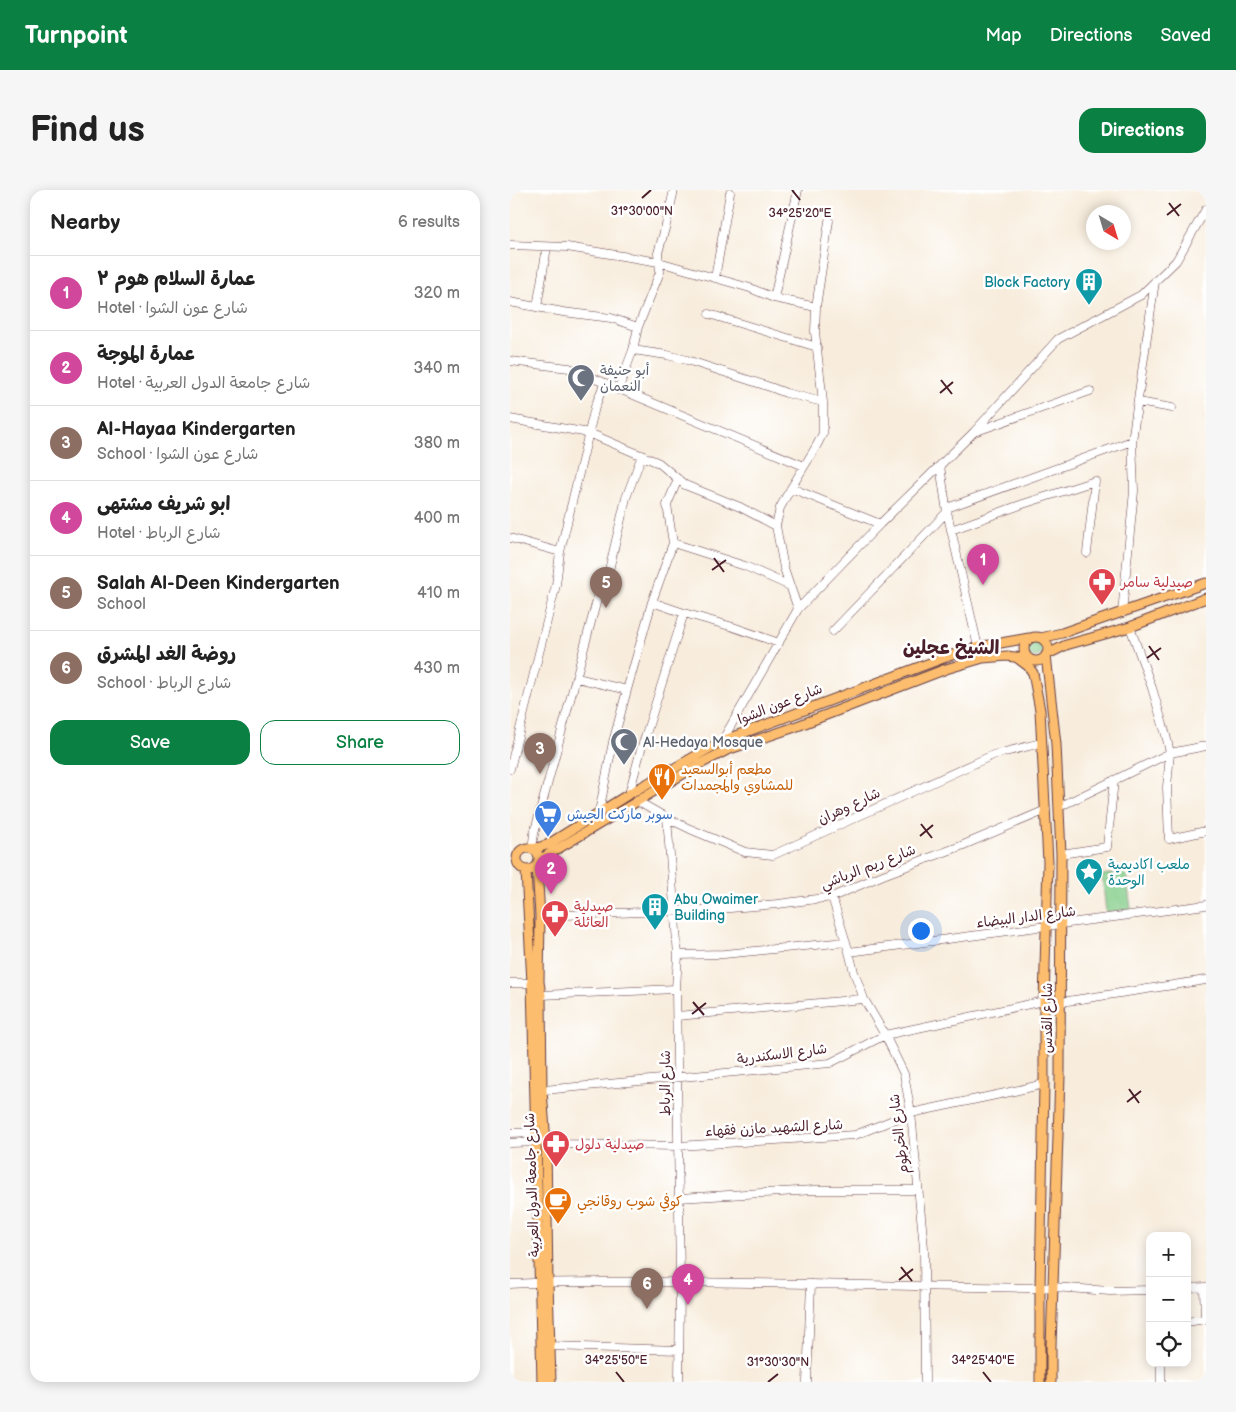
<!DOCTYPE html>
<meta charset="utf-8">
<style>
:root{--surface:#fff;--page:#f6f6f6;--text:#222;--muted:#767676;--line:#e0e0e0;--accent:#0b8043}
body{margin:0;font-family:"Balsamiq Sans","Playpen Sans Arabic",sans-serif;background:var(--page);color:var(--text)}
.controls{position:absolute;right:15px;bottom:15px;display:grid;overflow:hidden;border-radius:10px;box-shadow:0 2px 12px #0003}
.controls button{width:45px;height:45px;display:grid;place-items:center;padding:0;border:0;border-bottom:1px solid var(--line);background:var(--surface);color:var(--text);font:25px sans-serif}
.compass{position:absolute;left:576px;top:15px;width:45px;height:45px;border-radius:50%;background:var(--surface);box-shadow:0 2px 12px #0003;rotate:142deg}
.you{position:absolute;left:410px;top:740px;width:18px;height:18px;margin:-12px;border:4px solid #fff;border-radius:50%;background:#1a73e8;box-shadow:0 0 0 8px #1a73e833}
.badge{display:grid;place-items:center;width:32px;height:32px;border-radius:50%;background:var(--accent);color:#fff;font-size:16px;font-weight:700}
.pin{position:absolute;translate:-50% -41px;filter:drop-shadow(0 1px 2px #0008)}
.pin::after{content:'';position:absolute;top:26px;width:18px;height:15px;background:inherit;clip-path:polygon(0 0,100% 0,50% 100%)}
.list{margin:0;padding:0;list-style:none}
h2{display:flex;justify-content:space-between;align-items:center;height:65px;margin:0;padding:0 20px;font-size:21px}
h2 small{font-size:16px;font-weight:400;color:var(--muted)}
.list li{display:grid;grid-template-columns:32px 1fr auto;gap:15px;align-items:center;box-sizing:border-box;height:75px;padding:0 20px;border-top:1px solid var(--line)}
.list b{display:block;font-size:19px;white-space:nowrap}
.list p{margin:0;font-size:16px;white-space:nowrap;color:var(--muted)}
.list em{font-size:16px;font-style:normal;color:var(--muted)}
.actions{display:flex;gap:10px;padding:15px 20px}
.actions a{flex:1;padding:11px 0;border:1px solid var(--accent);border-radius:15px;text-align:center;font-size:18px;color:var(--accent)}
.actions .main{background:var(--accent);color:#fff}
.icon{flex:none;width:28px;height:28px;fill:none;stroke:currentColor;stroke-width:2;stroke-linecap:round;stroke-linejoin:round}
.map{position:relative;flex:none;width:696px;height:1192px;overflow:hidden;border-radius:15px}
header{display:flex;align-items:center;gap:30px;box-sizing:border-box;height:70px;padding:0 25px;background:var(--accent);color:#fff}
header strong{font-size:24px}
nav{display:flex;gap:28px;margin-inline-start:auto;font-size:18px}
.intro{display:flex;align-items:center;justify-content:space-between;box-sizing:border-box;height:120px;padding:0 30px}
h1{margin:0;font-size:35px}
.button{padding:12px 22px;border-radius:15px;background:var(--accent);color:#fff;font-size:18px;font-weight:700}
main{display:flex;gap:30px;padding:0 30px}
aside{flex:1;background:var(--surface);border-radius:15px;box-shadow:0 2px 12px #0003}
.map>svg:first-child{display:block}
.grass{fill:#84cd8a;stroke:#67765a}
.park{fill:url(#park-dots);stroke:#67765a}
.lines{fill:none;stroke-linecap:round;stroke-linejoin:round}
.minor-casing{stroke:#643e46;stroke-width:9}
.major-casing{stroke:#643e46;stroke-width:11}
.minor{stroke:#fff;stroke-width:8}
.major{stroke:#fcbd6e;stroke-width:9}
.ticks{fill:none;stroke:#4a1f2b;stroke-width:2}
.labels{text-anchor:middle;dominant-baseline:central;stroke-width:5;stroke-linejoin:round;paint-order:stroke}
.culture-label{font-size:14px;fill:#0d838f;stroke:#fff;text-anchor:start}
.worship-label{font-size:14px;fill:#5b616d;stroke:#fff;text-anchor:start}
.health-label{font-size:14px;fill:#be3a42;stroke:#fff;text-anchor:start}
.street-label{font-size:14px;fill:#4a1f2b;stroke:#fff}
.food-label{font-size:14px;fill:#c56008;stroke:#fff;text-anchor:start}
.shop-label{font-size:14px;fill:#366cbe;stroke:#fff;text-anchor:start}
.district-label{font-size:19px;font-weight:bold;fill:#4a1f2b;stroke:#fff}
.ticks-label{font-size:12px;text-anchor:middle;fill:#4a1f2b;stroke:#fff;stroke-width:5;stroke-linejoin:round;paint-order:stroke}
</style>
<header>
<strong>Turnpoint</strong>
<nav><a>Map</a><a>Directions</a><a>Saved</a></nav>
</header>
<div class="intro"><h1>Find us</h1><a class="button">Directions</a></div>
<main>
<aside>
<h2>Nearby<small>6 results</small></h2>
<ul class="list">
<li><span class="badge" style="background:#d1479c">1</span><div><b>عمارة السلام هوم ٣</b><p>Hotel · شارع عون الشوا</p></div><em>320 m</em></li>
<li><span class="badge" style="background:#d1479c">2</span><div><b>عمارة الموجة</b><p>Hotel · شارع جامعة الدول العربية</p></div><em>340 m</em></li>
<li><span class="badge" style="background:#8d6e63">3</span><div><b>Al-Hayaa Kindergarten</b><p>School · شارع عون الشوا</p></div><em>380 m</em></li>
<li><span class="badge" style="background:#d1479c">4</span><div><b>ابو شريف مشتهى</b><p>Hotel · شارع الرباط</p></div><em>400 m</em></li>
<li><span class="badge" style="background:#8d6e63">5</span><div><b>Salah Al-Deen Kindergarten</b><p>School</p></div><em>410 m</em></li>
<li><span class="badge" style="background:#8d6e63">6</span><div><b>روضة الغد المشرق</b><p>School · شارع الرباط</p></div><em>430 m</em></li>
</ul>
<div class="actions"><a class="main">Save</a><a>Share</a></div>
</aside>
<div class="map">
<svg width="696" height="1192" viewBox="0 0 696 1192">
<defs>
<pattern id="park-dots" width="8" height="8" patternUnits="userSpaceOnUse" patternTransform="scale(1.25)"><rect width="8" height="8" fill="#84cd8a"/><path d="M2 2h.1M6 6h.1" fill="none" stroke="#6ea671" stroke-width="1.8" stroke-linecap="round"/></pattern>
</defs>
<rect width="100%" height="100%" fill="#fff"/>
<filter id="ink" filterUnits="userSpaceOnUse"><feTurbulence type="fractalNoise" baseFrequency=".02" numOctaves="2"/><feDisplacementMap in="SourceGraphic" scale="10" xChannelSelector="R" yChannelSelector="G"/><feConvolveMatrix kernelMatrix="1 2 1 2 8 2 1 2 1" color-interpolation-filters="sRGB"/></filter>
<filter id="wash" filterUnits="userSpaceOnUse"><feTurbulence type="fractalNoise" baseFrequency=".0096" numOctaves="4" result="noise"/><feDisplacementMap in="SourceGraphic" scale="20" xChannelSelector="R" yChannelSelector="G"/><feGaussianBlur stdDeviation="1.12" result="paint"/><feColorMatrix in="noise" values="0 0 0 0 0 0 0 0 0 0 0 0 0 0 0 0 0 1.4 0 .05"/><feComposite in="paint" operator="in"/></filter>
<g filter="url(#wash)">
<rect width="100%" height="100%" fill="#f8eddd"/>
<path class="grass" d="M616,682L621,719L596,722L592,685Z"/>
<path class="park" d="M517 459a8 8 0 1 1 16 0a8 8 0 1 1-16 0Z"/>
</g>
<g filter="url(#ink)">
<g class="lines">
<defs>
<path id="minor" d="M0,55L57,57L149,72L240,98L264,108L306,117
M205,88L220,3
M264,108L288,0
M0,112L53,122L101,128L128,137
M27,117L37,57
M199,124L307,157
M123,160L157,165L177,170L260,197L276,203L313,212
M0,171L59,178L294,276
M108,200L123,160L128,137L150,82L148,63L156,35L164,0
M628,212L662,218
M0,229L79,243L149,273L175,295L230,317L266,336
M467,241L580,201
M430,276L437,322L468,457
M281,298L370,334
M437,318L622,251
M441,340L513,314L585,291L577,363
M0,348L50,362
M163,353L235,376L280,396
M142,412L174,423L223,437L269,453
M288,419L274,378L266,336L270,318L277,305L307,255L313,243V212L305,142L306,117L319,31
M612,423L624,301L622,251L645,91
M620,437L642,498L656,545L660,563L657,597L659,649L696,641
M323,441L437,322
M67,488L117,500
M212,551L288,419L370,334L464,242L548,149L631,105L666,71L696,19
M0,579L46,395L50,362L85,217L94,194
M119,604L130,563L174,423
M127,611L157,628L168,765L166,799L170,1092L169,1192
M549,617L660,563L696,556
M89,622L103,552L117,500L142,412L163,353L157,315L168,289
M157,628L180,639L235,662L263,665L483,565L531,553
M23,652L24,644L88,406L99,380L116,308L132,265
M551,664L597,657L604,590
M322,707L339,762L344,782L354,809L375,845L394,884L401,923L414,1058L415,1192
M30,726L208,719L268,714L322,707L373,685L451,656L536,620
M339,762L696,715
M168,765L214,764L336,752
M0,793H22
M31,805L166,799
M551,812L696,790
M167,826L354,809
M34,900L320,873L375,845L534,811
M0,943L25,942L34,945L47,954L168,956L345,945L401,923L500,902L534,894
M0,953L30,952
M169,1008L304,1000H408
M0,1094C45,1091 91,1092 136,1092C268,1092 399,1097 530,1098L543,1097L600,1101L640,1100
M677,1098L696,1097
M677,1132L695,1129L694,1098
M40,1156L169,1160
M651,1173V1192
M297,1192L301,1094"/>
<path id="major" d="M514 459a12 12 0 1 1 24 0a12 12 0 1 1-24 0Z
M531,448L552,443L696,393
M506,467L518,476L523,483L530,520L538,672L534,811V894L530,1098V1192
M7 669a11 11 0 1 1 22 0a11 11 0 1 1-22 0Z
M22,659L37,655L119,604L212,551L436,467L468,457L519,448
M29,670L188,575L217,560L282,538L436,479L473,468L497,466L511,468
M27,677L30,726L29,792L31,805L32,901L36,953L38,1093L41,1192
M16,681L22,793L32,1192
M541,1192V1156L550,886L551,664L546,554L536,465L556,455L620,437L696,408"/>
</defs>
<use href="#minor" class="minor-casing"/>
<use href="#major" class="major-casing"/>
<use href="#minor" class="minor"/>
<use href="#major" class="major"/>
</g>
</g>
<path class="ticks" d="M282,0L290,10M132,8L141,0M659,13L669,26M657,25L671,14M431,190L442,204M430,203L443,192M204,368L214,382M202,380L216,370M639,456L649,470M637,468L651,458M411,634L422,648M410,646L423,635M183,812L194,825M182,824L196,813M619,899L629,913M617,912L631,901M391,1077L402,1091M389,1090L403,1079M106,1182L114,1192M473,1182L481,1192M258,1192L268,1184"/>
<defs>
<symbol id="building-pin" viewBox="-11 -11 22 30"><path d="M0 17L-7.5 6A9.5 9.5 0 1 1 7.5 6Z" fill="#0f9aa8" stroke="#fff"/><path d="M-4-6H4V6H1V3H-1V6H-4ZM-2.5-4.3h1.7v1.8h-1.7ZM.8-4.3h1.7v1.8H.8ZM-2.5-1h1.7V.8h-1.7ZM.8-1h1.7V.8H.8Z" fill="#fff"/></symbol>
<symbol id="mosque-pin" viewBox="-11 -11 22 30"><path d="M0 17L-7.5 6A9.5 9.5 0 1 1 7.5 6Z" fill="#6b7280" stroke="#fff"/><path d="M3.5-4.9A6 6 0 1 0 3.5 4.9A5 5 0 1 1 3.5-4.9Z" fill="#fff"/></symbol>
<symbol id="pharmacy-pin" viewBox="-11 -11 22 30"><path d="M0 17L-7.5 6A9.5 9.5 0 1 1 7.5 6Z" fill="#e0444e" stroke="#fff"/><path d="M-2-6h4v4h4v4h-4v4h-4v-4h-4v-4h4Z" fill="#fff"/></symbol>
<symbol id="restaurant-pin" viewBox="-11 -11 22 30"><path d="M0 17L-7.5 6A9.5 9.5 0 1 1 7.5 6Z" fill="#e8710a" stroke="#fff"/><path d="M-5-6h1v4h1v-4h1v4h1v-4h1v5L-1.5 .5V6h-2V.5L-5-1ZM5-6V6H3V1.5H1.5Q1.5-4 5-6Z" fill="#fff"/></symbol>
<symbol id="supermarket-pin" viewBox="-11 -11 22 30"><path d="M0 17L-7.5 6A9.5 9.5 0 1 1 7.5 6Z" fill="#3f7fe0" stroke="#fff"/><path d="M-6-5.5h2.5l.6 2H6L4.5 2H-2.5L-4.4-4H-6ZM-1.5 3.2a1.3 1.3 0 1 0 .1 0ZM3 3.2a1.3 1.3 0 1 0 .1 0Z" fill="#fff"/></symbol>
<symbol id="sight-pin" viewBox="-11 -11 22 30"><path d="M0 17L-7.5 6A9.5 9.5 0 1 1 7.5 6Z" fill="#0f9aa8" stroke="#fff"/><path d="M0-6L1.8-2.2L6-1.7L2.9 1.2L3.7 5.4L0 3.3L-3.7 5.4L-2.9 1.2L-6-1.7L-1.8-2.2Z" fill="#fff"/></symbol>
<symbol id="cafe-pin" viewBox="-11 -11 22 30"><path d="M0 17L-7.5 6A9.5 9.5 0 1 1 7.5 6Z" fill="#e8710a" stroke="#fff"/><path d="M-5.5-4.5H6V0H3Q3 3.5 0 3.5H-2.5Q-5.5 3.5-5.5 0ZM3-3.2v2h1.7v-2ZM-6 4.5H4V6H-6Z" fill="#fff"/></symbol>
</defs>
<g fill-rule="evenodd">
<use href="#building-pin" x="563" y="76" width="32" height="43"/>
<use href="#mosque-pin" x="55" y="172" width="32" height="43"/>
<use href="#pharmacy-pin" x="576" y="376" width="32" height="43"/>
<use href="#mosque-pin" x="98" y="536" width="32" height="43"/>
<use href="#restaurant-pin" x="136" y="571" width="32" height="43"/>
<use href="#supermarket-pin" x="22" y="608" width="32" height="43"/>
<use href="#sight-pin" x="563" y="666" width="32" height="43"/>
<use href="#building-pin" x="129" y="701" width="32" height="43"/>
<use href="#pharmacy-pin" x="29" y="708" width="32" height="43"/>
<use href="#pharmacy-pin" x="30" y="938" width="32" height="43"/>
<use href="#cafe-pin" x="32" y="995" width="32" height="43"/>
</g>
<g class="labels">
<g class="culture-label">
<text x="560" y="92" text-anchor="end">Block Factory</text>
<text x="598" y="674">ملعب اكاديمية<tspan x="598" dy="16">الوحدة</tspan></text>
<text x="164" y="709">Abu Owaimer<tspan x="164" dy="16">Building</tspan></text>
</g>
<g class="worship-label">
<text x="90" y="180">أبو حنيفة<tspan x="90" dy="16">النعمان</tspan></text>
<text x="133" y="552">Al-Hedaya Mosque</text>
</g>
<g class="health-label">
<text x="611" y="392">صيدلية سامر</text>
<text x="64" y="716">صيدلية<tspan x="64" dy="16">العائلة</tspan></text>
<text x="65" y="954">صيدلية دلول</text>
</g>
<g class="street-label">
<text transform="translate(270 514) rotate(-21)">شارع عون الشوا</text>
<text transform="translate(339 616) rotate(-25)">شارع وهران</text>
<text transform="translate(358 677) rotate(-21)">شارع ريم الرياشي</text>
<text transform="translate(516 727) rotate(-7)">شارع الدار البيضاء</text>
<text transform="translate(537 828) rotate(-90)">شارع القدس</text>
<text transform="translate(272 864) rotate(-7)">شارع الاسكندرية</text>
<text transform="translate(155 893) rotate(-90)">شارع الرباط</text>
<text transform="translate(264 938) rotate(-3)">شارع الشهيد مازن فقهاء</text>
<text transform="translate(389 944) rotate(-97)">شارع الخرطوم</text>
<text transform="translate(22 995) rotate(-92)">شارع جامعة الدول العربية</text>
</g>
<g class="food-label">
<text x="171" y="579">مطعم أبوالسعيد<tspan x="171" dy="16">للمشاوي والمجمدات</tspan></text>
<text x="67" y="1011">كوفي شوب روقانجي</text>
</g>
<g class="shop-label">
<text x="57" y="624">سوبر ماركت الجيش</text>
</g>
<g class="district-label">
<text x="441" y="458">الشيخ عجلين</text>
</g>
</g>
<g class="ticks-label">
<text x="132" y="25">31°30'00"N</text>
<text x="290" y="27">34°25'20"E</text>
<text x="106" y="1174">34°25'50"E</text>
<text x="473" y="1174">34°25'40"E</text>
<text x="268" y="1176">31°30'30"N</text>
</g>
</svg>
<div class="controls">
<button>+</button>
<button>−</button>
<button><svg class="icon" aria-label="locate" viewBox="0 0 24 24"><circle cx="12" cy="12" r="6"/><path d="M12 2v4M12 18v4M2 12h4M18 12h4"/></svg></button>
</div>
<svg class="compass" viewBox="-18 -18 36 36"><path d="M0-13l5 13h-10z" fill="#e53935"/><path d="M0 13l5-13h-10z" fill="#767676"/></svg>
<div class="you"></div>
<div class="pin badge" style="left:473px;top:395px;background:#d1479c">1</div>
<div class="pin badge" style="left:41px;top:704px;background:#d1479c">2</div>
<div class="pin badge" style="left:30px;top:584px;background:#8d6e63">3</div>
<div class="pin badge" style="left:178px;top:1115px;background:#d1479c">4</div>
<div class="pin badge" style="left:96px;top:418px;background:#8d6e63">5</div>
<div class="pin badge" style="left:137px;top:1119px;background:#8d6e63">6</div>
</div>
</main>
